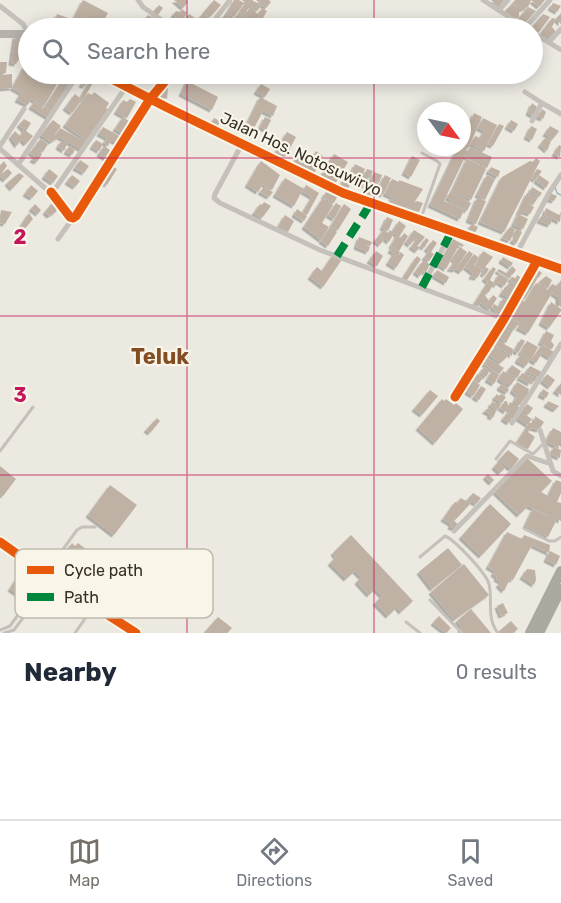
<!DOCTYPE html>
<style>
:root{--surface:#fff;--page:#f2f2f3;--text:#1f2937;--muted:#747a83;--line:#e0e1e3;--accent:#767069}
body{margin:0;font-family:Rubik,sans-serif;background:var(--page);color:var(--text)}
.compass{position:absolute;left:417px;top:102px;width:54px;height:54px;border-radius:50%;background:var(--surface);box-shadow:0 3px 15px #0003;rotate:123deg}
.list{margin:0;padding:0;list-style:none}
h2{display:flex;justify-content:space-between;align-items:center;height:78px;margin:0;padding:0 24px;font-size:26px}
h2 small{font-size:20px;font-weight:400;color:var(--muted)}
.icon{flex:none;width:33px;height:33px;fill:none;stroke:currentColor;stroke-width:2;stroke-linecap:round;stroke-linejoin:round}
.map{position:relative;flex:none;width:561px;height:633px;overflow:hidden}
.search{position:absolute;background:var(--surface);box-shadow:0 3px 15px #0003;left:18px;right:18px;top:18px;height:66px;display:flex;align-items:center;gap:15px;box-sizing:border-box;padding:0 21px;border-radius:33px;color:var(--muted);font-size:22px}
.sheet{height:186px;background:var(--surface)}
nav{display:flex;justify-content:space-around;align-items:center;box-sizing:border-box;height:84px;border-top:2px solid var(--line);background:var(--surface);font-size:16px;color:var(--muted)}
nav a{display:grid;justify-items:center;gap:3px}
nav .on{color:var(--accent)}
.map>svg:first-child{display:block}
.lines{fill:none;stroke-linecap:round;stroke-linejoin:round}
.stream{stroke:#9eb7bd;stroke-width:1.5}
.building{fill:#bfb1a3;filter:url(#shadow)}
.lane{stroke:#c5c1ba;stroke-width:3}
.street{stroke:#c5c1ba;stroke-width:5}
.secondary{stroke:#b6b2ab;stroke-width:8}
.highway{stroke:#aba8a0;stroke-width:10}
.quiet{stroke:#00873e;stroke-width:8;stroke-dasharray:15 8;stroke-linecap:butt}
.cycleway-casing{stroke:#f9f5e8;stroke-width:13}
.cycleway{stroke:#e8590c;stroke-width:9}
.grid{fill:none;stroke:#c2185b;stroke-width:1.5;stroke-opacity:0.55}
.labels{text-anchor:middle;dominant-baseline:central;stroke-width:4.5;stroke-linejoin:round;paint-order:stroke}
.street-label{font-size:16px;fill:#362f28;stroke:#f9f5e8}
.district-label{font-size:22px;font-weight:bold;fill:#834d24;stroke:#f9f5e8}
.key{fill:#f9f5e8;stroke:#bebaae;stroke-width:1.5}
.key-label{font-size:16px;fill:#362f28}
.grid-label{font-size:20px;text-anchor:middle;font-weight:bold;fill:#c2185b;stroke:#f9f5e8;stroke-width:4.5;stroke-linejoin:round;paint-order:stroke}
</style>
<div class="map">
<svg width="561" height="633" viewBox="0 0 561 633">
<defs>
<filter id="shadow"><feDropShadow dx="-2.5" dy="2.5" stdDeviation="0" flood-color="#0004"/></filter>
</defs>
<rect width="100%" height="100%" fill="#ece9e1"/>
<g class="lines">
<path class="stream" d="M555,187L557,193L561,195"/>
</g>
<path class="building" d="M83,0L108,13L100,28H92L95,23L82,16L76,28H69Z
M174,0H186L188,2L183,8Z
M214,0L221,5L210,17L204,12Z
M234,0H239L244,3L234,17L227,13Z
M242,0H252L261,6L257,11Z
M256,0H269L271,2L266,8Z
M491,0H504L499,7Z
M515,0H545L539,7L531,0L528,7L536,11L525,23L519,18L528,7L521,10L513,3Z
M553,3L561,6L557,12L550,8Z
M244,4L249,7L245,14L240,12Z
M512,4L519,8V18L513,17L505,11Z
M159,5L163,8L157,16L153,12Z
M250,8L258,14L262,8L267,11L259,25L250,20L257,27L256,28H248L242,25L246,17L245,14Z
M182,9L187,13L182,22L173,15L176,11L180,12Z
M239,12L244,18L241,24L234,20Z
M203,13L209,18L203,25L197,21Z
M561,13V24L556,19L552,27L556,32L550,37L539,36L552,18L556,19Z
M57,14L68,18L64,28H52Z
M189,14L195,18L190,25L184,21Z
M225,14L232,19L229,23L222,19Z
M543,14L550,17L539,32L531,28Z
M148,15L157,20L154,26L144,20Z
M175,20L180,25L177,28L171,25Z
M194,21L200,25L197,28L190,26Z
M158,23L167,28H154Z
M15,36L25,38L22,54L16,64L11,63Z
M28,42V53L26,59L22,58Z
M28,60V74H63L44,106L31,99L28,105L17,100L21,93L12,88Z
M0,62H7L6,73H0Z
M12,74V88L0,89V75Z
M65,74H78L74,79L52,111L45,106L65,76L74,79Z
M86,76L90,78L85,86L81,85Z
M91,79L94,81L83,100L88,93L92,95L94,92L109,103L106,108L109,110L87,141L65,125L83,100L80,98Z
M187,81L218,97L212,110L181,94Z
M261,84L270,89L265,97L256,92Z
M165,86L168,88L167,99L162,97V91Z
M75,94L80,98L78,101H81L72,113L65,108Z
M260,97L277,106L273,116L263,111L253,130L246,126Z
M130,99L136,102L127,118L116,112L123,100L127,102Z
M34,102L43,108L42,110L45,107L53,112L49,118L31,107Z
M532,103L537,107L533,116L528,113Z
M542,109L546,112L543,119L538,117Z
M474,113L482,117L468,149L462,146V140Z
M123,117L133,124L125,135L115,129Z
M265,117L271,120L266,130L260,127Z
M214,118L220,121L217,128L210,125Z
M483,118L497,125L484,151L471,144L475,136L480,138L484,131L478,128Z
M24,119L31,123L26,131L33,136L26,144L21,139L17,146L11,137L15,131L20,136L24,130L19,125Z
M53,120L61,126L55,134L56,135L60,128L71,134L86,142L82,150L59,137L51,142L41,135Z
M511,120L518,124L514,131L507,127Z
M499,124L504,126L493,146L488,144Z
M531,126L537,129L532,140L526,137Z
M550,126L559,131L553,139L545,134Z
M103,127L123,138L119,144L111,140L108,146L104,143L107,138L99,134Z
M287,132L296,137L286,156L276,152Z
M546,137L551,141L547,151L540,145Z
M40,139L48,144L43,152L35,147Z
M96,140L103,144L99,151L92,147Z
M61,141L67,144L64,151L58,147Z
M559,145L561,146L560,157L554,154Z
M69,146L75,150L72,155L66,152Z
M104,146L113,152L108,160L99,154Z
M458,147L468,151L470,147L492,157L487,168L465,157L444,201L464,210L460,219L430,205Z
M33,148L42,154L37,162L32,160L35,156L30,153Z
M316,151L323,156L318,164L311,159Z
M334,154L348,162L335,184L321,176Z
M412,156L420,160L411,177L404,173Z
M297,157L318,167L312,177L292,166Z
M536,158L540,161L504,232L480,222L502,177L530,161L533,162Z
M467,159L486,169L471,200L452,191Z
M80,160L89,166L84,173L75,168Z
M4,161L7,166L1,174L8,169L12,173L5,180L0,176V166Z
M261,161L280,175L272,190L263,184L258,192L247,185Z
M355,164L365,169L362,176H364L367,169L373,171L370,178L367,177L368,179L365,186L351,180L355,173L352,171Z
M112,166L117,169L107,185L102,182Z
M491,167L500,171L498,177L488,172Z
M49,169L58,176L53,183L44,177Z
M537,169L542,171L535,180L532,178Z
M348,171L352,175L348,180L344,176Z
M374,172L382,175L379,183L371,179Z
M19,173L24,176L12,189L7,183Z
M72,175L80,181L75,187L67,182Z
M385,175L391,178L383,195L377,192Z
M487,175L495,179L485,200L477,195Z
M539,175L549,182L546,188L536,181Z
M285,178L304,189L306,185L319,193L307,215L303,212L312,197L302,191L294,206L275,195Z
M344,179L351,183L347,191L339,187Z
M369,179L379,184L376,191L366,186Z
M392,179L399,182V180L423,189L414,203L417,201L423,203L419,212L407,207L404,213L388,206L392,197L385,194Z
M31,185L38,191L32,198L25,194Z
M264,187L273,192L269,197L260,192Z
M365,187L375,192L370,201L361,196Z
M532,187L542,193L539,197L530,192Z
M326,192L337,197L334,203L323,197Z
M450,192L471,203L467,211L450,202L451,200L447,198Z
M527,193L537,199L533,205L527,203L534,207L530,214L524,212L521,215L518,213Z
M550,193L557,196L554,201L546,199Z
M323,198L333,205L322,223L329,227L321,240L304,227Z
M477,198L486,201L476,224L468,220Z
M54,201L58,207L56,212L49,216L45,212Z
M264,202L271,206L262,218L254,213L260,204L262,205Z
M336,203L341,206L334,219L328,215Z
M35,204L41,210L38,214L31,209Z
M344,204L351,209L338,230L331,226Z
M546,208L559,215L561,212L560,222L544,215Z
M297,209L307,216L304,221L294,215Z
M1,210L12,212L5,224L0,223Z
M29,213L33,219L23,231L20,227Z
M518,214L528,219L523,229L513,225Z
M285,215L294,221L288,232L278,227Z
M541,216L552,220L550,225L539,221Z
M387,217L393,220L388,231L382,228Z
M399,221L406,226L399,237L401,238L404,233L408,236L399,251L391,246L397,235L394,233L389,242L380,235L383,230L388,233L390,230L392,232Z
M472,224L478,227L474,235L466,232Z
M330,227L337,232L328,246L321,241Z
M510,227L515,229L510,241L502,238Z
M516,229L522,232L516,244L512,241L516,235L514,234Z
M414,230L425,237L417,246L420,247L417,251L411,247L417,239L415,238L410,245L406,242Z
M378,236L384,239L380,245L375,241Z
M359,237L372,242L370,246L364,245L370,247L368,252L356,247Z
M426,238L429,240L424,248L421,246Z
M453,239L464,245L462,247L459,245L446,269L439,265Z
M433,240L437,243L431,252L434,254L429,261L424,258L429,251L426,249Z
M392,247L400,252L398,256L401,252L404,255L396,268L388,263L394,253L390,251Z
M460,247L467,252L455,270L449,269L455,261L452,259Z
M376,251L383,256L377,266L369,261Z
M469,251L473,254L461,272L456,269Z
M483,251L493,257L485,267L489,269L485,275L482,274L484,270L476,265Z
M474,254L479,258L474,265L482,270L477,278L471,277L473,273L465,267Z
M333,255L341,261L323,287L310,277L317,267L322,271Z
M417,256L421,259L407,280L402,279Z
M503,257L513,263L510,267L501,261Z
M423,261L430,264L425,274L424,270L420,276L415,272Z
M512,266L516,270L512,275L508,272Z
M493,267L496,269L490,280L494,283L489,292L484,294L489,301L493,295L497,298L490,310L481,303L477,306L474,304L488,282L484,279Z
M499,269L511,276L510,279L497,271Z
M537,269L542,273L538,278L534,274Z
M437,270L449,277L446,283L434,276Z
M499,274L508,280L504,286L498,282L496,286L494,283Z
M517,275L526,281L519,291L517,290L520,286L510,280L512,277L518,279L516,278Z
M533,276L537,279L525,299L521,297Z
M546,276L552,280L548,288L538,283Z
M561,280V307L558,305V297L552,293L528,333L518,328L521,323L511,316L521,300L525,302L536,283L548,290L552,284L557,286Z
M510,282L518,286L516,291L507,286Z
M505,287L515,292L513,300L501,294Z
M503,298L510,302L504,315L495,312L496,311L492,308L494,304L499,307Z
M551,302L561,309V311L549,328L541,323Z
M511,318L519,323L514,330L506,326Z
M505,328L512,332L506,343L499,338Z
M546,331L554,335L551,341L554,345L552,349L540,343Z
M495,339L513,349L512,356L495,345Z
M521,339L525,341L518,353L514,351Z
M527,341L538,347L531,360L520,353Z
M542,345L554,352L550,358L542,353L536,363L531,360Z
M495,347L508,356L500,363L489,355Z
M520,355L529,361L526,366L517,361Z
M486,357L504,368L499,374L482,363Z
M512,365L521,371L517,378L507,372Z
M530,366L542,372L539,377L526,372Z
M484,367L490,370L486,377L480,373Z
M492,371L499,375L494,384L487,380Z
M503,371L515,379L511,385H506L499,379Z
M476,373L483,378L479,383L472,378Z
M522,373L537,378L534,382L531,381L530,384L519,378Z
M547,374L555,380L550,387L542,381Z
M470,378L480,385L473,396L462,389Z
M517,382L529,389L527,397L524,398L520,405L514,402L517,395L512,391Z
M561,383V395L555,391Z
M501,384L509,389L507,393L499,388Z
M481,386L486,389L479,400L474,397Z
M543,389L549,393L546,398L540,395Z
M430,390L438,396L422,415L414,409Z
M497,394L499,396L501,394L506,397L502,403L494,398Z
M442,399L444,401L446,399L454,405L456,403L463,409L435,443L418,428Z
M505,401H507L508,405L506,412L500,408Z
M548,401L559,406L555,410L546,405Z
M492,402L501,404L498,410L490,406Z
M510,402L520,408L515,417L507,413L510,410L507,409Z
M527,404L533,408L529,414L523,410Z
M489,408L496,411L493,418L489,416L490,414L484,411Z
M521,412L532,419L529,423H534L535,416L544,422L539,430L531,428L528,432L535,437L528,449L517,442L528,425L517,418Z
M506,414L512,418L509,423L503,419Z
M157,418L160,421L150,433L146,430Z
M553,428L561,432V447L558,445L557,447L546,441Z
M554,447L561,450L560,458L550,454Z
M508,450L519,459L511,469L499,460Z
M527,458L552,481L541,492L548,496L556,480L561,482V493L557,502L561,503V521L528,506L519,515L495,492Z
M498,462L505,468L500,473L494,467Z
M0,466L16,479L3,496L0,494Z
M488,474L494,480L491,483L485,477Z
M110,485L137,505L114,535L88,515Z
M473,493L481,498L476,504L468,499Z
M460,498L471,503L454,521L458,524L456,529L450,527L451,524L443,519L455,502L458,503Z
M490,504L511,524L481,556L461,537Z
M533,509L556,521L548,537L525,526Z
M507,532L522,539L524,535L550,545L549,553L550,551L560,556L556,565L546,560L549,553L532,545L513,580L510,579L504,591L498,585L501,582L496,579L497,577L493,574L495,571L488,567Z
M351,535L413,601L401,612L397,607L388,616L375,603L382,596L375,589L369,595L357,582L361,577L355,571L346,579L330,563L336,557L333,553Z
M72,543L75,546L78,543L87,550L84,555L92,561L78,581L56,566Z
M448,548L462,565L432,589L419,572Z
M464,564L489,595L454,620L431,592Z
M527,569L535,570L536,580L534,585L522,577Z
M18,576L32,584L23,598L10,589Z
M503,603L508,613L501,616L497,606Z
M471,609L491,633H463L460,629L462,627L457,621Z
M439,616L451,628L446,633L433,623Z
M218,617L232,628L227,633H204Z
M511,621L518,629L513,633H497Z"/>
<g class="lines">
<path class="lane" d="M87,28L89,24
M421,218L440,164L437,161L422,153
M0,451L33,407
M496,459L510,441L533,454L543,444
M525,529L549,541H555L561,537
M420,557L445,536C455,540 486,573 489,584C493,601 486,618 498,633
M45,574L77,530L82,527H95
M430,600L462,633
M406,622L420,633
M0,630L10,626L47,575
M4,633L14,630L51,580
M75,633L93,607"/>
<path class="street" d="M138,0L143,7L173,28
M483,0L526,28
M0,6L23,24L28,33
M499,10L508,0
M208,28L230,0
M525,28L550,0
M532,32L561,50
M549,42L561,29
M525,92L542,103
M532,121L542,103L561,114
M242,144L215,194L214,198L220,203L320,250L504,319
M0,146L24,109
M0,149L45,188L53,192L126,87
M18,165L78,74
M51,192L70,217L73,218L76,216L150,99L171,74
M58,239L73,218
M517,253L549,193L561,175
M422,287L452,231
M455,397L504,319L537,261
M512,423L561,344
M540,430L553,471L561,476
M454,531L527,456L551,464"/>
<path class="secondary" d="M0,34H28
M102,74L166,107L343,193L561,269
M0,542L52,579L136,633"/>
<path class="highway" d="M530,633L561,571
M539,633L561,589"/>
<path class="quiet" d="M337,256L371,203
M422,287L452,231"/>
<defs>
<path id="cycleway" d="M102,74L166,107L343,193L561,269
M51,192L70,217L73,218L76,216L150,99L171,74
M455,397L504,319L537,261
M0,542L52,579L136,633"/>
</defs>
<use href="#cycleway" class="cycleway-casing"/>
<use href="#cycleway" class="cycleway"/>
</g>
<path class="grid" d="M187,0V28M374,0V28M187,74V633M374,74V633M0,158H561M0,316H561M0,475H561"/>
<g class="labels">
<g class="street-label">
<text transform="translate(301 154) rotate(25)">Jalan Hos. Notosuwiryo</text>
</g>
<g class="district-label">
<text x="160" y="356">Teluk</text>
</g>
</g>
<rect x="15" y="549" width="198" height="69" rx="9" class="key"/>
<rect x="27" y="566" width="27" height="8" fill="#e8590c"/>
<rect x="27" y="593" width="27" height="8" fill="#00873e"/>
<g class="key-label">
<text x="64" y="576">Cycle path</text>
<text x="64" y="603">Path</text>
</g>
<g class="grid-label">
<text x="20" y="244">2</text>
<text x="20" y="402">3</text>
</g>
</svg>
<svg class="compass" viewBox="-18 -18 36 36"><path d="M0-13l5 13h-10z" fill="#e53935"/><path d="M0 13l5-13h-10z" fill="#747a83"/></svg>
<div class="search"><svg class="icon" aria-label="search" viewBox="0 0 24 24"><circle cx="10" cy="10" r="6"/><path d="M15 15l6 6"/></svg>Search here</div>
</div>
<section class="sheet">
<h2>Nearby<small>0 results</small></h2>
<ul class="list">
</ul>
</section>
<nav>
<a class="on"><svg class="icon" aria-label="map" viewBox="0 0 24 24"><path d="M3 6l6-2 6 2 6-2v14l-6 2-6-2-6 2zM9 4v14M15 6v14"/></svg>Map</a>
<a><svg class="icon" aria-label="directions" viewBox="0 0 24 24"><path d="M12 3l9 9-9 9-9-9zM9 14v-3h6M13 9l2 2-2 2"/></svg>Directions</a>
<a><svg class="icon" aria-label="saved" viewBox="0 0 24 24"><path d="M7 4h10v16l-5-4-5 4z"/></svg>Saved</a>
</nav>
